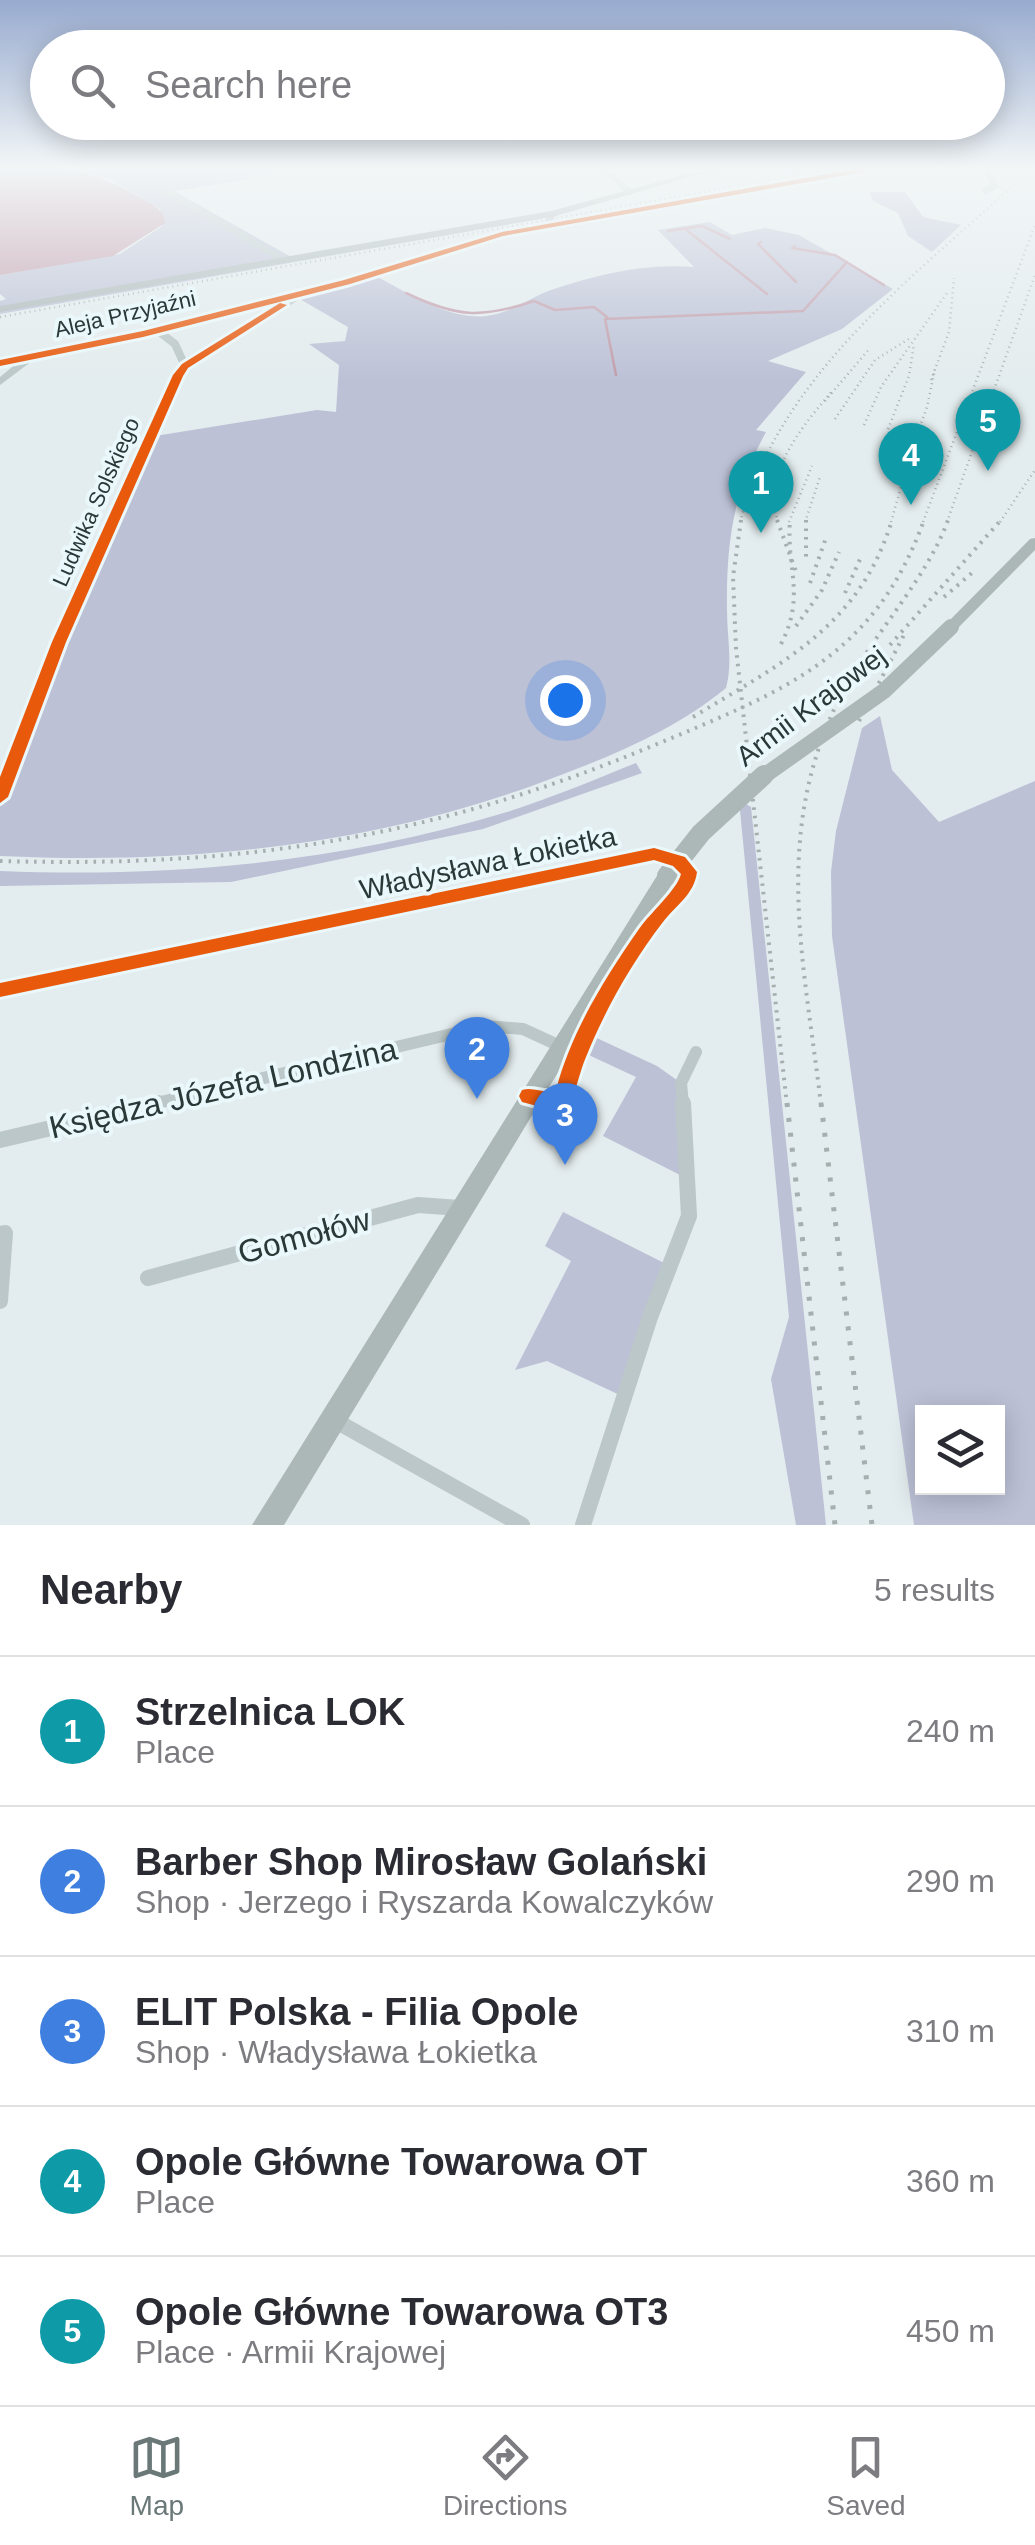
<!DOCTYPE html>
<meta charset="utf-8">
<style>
:root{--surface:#fff;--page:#f7f7f7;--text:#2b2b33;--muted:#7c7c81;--line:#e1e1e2;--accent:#6a7878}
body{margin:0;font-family:Helvetica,sans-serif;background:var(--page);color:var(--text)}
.controls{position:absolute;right:30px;bottom:30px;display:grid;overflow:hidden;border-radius:0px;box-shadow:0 5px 25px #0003}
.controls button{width:90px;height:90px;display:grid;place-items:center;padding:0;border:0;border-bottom:2px solid var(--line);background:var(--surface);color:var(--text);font:50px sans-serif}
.you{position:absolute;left:565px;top:700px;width:35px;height:35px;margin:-25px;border:8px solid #fff;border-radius:50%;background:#1a73e8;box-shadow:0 0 0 15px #1a73e833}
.badge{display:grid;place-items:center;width:65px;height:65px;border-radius:50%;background:var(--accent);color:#fff;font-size:32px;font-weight:700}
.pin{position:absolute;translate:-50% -82px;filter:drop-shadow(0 2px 5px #0008)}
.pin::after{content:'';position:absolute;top:52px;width:35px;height:30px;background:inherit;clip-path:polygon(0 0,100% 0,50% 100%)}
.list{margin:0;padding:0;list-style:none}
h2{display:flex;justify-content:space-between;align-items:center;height:130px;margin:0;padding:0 40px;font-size:42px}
h2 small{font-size:32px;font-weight:400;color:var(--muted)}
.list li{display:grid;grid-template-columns:65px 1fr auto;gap:30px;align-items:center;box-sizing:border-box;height:150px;padding:0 40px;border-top:2px solid var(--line)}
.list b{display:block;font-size:38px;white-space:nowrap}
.list p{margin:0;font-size:32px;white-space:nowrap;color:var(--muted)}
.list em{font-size:32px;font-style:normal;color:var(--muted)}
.icon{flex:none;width:55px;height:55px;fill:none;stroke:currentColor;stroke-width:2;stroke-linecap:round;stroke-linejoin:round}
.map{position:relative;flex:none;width:1035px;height:1525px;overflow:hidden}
.search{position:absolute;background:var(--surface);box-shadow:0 5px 25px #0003;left:30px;right:30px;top:30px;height:110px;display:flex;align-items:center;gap:25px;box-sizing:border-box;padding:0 35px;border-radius:55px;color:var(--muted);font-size:38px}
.sheet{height:880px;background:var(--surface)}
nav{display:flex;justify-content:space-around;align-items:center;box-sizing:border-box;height:140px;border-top:2px solid var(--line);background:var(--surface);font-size:28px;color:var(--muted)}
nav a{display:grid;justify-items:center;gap:5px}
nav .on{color:var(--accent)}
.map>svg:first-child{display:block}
.green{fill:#bcc1d6;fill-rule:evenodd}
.water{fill:#c19daa}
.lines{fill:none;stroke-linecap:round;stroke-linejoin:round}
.stream{stroke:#c19daa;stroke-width:2.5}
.minor-far4{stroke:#bbc7c8;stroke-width:6}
.minor-far3{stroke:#bbc7c8;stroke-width:8}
.minor-far2{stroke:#bbc7c8;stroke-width:10}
.minor-far1{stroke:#bbc7c8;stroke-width:12}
.minor{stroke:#bbc7c8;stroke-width:16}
.tertiary{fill:#bbc7c8;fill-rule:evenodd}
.secondary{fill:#acb7b8;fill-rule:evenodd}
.rail-far2{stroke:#a6afaf;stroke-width:2.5;stroke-dasharray:1 4;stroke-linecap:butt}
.rail-far1{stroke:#a6afaf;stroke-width:4;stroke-dasharray:2.5 6;stroke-linecap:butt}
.rail{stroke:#a6afaf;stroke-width:5;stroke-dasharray:4 11;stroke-linecap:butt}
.secondary-bridge-far1{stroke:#acb7b8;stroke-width:16}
.secondary-bridge{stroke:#acb7b8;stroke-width:20}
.cycleway-casing{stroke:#eaf8fb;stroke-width:6}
.cycleway{fill:#e8590c;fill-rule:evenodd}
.labels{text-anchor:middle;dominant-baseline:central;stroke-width:8;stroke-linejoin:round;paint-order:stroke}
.far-street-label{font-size:22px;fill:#293938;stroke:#eaf8fb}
.street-label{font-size:28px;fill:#293938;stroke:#eaf8fb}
.near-street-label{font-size:32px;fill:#293938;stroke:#eaf8fb}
</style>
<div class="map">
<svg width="1035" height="1525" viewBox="0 0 1035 1525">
<rect width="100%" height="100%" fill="#e3ecee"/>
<path class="green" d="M73,168H285L245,174L250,179L174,191L293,258L477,230L0,314V301L6,299L0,294V275L120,254L162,226L160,209L110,179Z
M869,192H905L923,217L961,225L932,252L908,236L898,213L873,201Z
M710,222L732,235L765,228L799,235L893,289L842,329L768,361L806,372L756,430L766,432C733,491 726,544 727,611C727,637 733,662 726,688C680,726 622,752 566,773C384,845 194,865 0,856V797L149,437L317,410L336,412L339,365L309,344L345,341L348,327L293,295L372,274C403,290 435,312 470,316C503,320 527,298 551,290C599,274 644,263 694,267L658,230Z
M880,716L892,770L939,822L1035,781V1525H914L832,936L831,872L836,831L862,728ZM922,1412H998V1488H922Z
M636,763L642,773L483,829L231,882L0,886V871C172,878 343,862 507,812C551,798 594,780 636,763Z
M739,800L751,807L826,1525H796L771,1379L789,1317Z
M588,1034L657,1066L681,1083L690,1180L603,1136L636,1077L578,1050Z
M563,1212L670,1266L624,1397L547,1361L515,1370L571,1261L545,1246Z"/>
<path class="water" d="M0,168C59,168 86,165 139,197C151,204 164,208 165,223L113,256L0,275Z"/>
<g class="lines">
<path class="stream" d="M684,228L767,294
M668,231L702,226L730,239
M761,242L758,244L796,282
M795,246L792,248L835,255L884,285
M406,293C456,317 481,319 534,301L555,310L594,307L607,317
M616,375L605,319L803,311L847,262"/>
<path class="minor-far4" d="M602,168L630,192
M984,168L995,186L985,191
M167,191L283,260
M548,224L566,225L861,170
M254,324L301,295"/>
<path class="minor-far3" d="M157,330L175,344L185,366
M112,522L178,375L185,366L258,321"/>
<path class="minor-far2" d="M7,778L59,642L113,520"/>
<path class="minor-far1" d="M0,797L8,775
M0,990L654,854L679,861L689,872C686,896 658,914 644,934C611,984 579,1037 564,1095L552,1101L529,1096
M148,1105L486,1026L523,1029L560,1046
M683,1105L681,1083L696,1052"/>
<path class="minor" d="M0,1140L158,1103
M0,1234L5,1233L0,1301
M148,1278L418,1205L460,1208
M334,1420L522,1525
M583,1525L650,1317L689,1216L683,1103"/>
<path class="tertiary" d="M549,212L556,214L551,226L476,245L353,283L223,319L132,341L32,361L0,385V377L17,363L0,366V360C117,341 231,313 345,280C412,260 477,237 545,222Z"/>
<path class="secondary" d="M709,168H721L552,217L0,312V306L551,211Z
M1035,538V550L956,630H946L943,627L946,624L1030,539Z
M667,869L674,871L677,876L674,881L284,1525H252L660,871Z"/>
<path class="rail-far2" d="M991,168L999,188
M0,317L840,168
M931,380L949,332L954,278
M825,401L870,348
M835,419L875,360L912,337
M864,425L881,387L949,290
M888,429L909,376L914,344
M906,465L927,407L935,369
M740,522C784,368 920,273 1032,168
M778,522C763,471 802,427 833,390
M789,522L812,466
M805,522L820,477
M891,522L911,452
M923,522L1035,225
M947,522L1035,275
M1000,522L1035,470"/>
<path class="rail-far1" d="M741,520L733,577L736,648L787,1105
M777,520L797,574
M806,520V560
M810,583L827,535
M845,593L861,557
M944,597L973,572
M796,626L822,590L839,552
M781,644C806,596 786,568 790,520
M890,645L1001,520
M693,717C782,663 860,626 892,520
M859,721L904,635
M0,861C244,868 432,838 657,744C782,692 875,657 924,520
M821,1105C804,959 771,834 841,695C870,638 927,579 948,520"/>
<path class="rail" d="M787,1103L835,1525
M821,1103L872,1525"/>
<path class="secondary-bridge-far1" d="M761,778L884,691L951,627"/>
<path class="secondary-bridge" d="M667,876L701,833L764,775"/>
<defs>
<path id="cycleway" d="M861,168L864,172L503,236L350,284L143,337L0,366V360L143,331L344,280L502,232Z
M280,303L287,305L188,368L183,376L66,642L8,797L0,803V777L52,642L173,375L182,364Z
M654,848L685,857L697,872C694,895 676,905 663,922C632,962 605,1010 586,1057C580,1071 577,1087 571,1101L552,1110L522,1102L519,1096L522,1090C534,1086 545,1095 556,1090C571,1032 605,978 639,929C650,913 677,890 681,874L673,866L654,860L0,997V983Z"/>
</defs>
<use href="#cycleway" class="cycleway-casing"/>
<use href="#cycleway" class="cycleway"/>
</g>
<linearGradient id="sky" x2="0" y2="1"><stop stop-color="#98abcf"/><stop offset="0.44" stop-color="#f2f6f7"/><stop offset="1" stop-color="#f2f6f7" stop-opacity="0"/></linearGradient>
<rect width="1035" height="381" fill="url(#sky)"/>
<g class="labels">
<g class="far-street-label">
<text transform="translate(125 314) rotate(-13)">Aleja Przyjaźni</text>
<text transform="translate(96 502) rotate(-66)">Ludwika Solskiego</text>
</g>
<g class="street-label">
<text transform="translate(811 706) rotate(-37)">Armii Krajowej</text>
<text transform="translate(488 863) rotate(-12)">Władysława Łokietka</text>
</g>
<g class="near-street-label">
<text transform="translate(223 1088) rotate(-13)">Księdza Józefa Londzina</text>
<text transform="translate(304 1236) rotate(-15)">Gomołów</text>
</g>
</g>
</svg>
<div class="controls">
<button><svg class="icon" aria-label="layers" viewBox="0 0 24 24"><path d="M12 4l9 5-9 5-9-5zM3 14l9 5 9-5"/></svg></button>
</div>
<div class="you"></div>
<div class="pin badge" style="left:761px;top:533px;background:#0f9aa8">1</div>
<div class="pin badge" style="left:477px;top:1099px;background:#3f7fe0">2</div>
<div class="pin badge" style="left:565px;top:1165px;background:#3f7fe0">3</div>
<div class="pin badge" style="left:911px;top:505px;background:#0f9aa8">4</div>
<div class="pin badge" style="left:988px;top:471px;background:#0f9aa8">5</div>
<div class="search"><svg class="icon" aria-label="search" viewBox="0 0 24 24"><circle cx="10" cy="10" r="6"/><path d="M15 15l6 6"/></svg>Search here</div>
</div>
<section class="sheet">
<h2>Nearby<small>5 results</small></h2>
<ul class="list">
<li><span class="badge" style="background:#0f9aa8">1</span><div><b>Strzelnica LOK</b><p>Place</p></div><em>240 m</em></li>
<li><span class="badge" style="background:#3f7fe0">2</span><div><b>Barber Shop Mirosław Golański</b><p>Shop · Jerzego i Ryszarda Kowalczyków</p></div><em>290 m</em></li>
<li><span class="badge" style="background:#3f7fe0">3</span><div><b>ELIT Polska - Filia Opole</b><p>Shop · Władysława Łokietka</p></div><em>310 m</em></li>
<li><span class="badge" style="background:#0f9aa8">4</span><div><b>Opole Główne Towarowa OT</b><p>Place</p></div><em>360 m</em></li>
<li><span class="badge" style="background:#0f9aa8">5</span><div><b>Opole Główne Towarowa OT3</b><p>Place · Armii Krajowej</p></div><em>450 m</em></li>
</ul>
</section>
<nav>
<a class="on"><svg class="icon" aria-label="map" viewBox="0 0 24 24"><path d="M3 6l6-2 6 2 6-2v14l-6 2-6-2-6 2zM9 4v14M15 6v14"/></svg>Map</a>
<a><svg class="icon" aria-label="directions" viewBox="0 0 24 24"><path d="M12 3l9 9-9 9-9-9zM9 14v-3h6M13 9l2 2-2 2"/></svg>Directions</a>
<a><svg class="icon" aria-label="saved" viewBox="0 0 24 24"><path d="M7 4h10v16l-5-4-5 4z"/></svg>Saved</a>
</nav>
